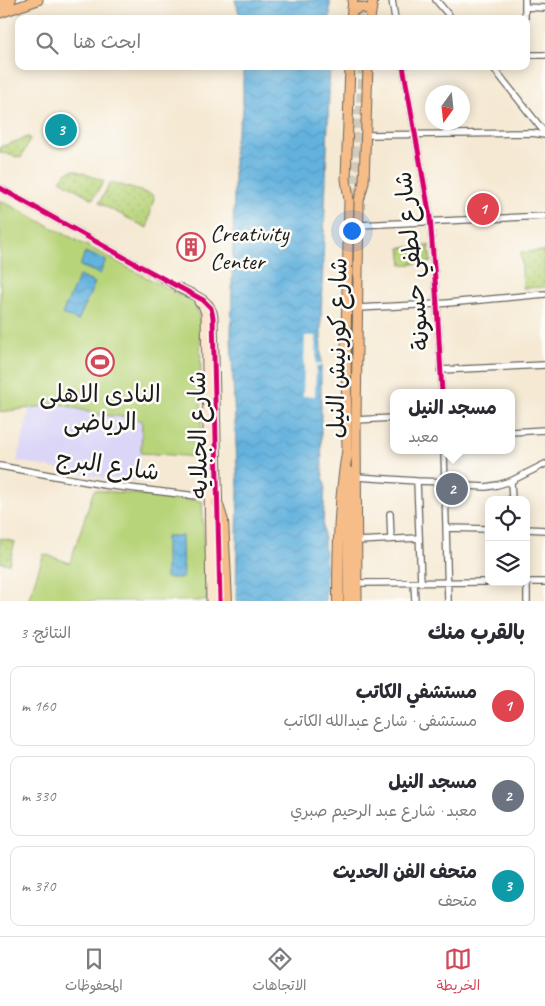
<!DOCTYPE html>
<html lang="ar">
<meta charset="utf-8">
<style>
:root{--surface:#fff;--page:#f7f7f7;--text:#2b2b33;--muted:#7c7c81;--line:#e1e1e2;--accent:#d1495b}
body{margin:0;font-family:Caveat,"Playpen Sans Arabic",sans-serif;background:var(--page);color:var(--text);direction:rtl}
.controls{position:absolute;right:15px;bottom:15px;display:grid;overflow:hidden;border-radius:10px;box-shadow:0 2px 12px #0003}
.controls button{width:45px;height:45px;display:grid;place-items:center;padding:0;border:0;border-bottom:1px solid var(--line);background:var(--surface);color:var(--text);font:25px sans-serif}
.compass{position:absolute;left:425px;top:85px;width:45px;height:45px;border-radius:50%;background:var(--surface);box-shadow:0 2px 12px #0003;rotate:195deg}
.you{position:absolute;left:351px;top:230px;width:18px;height:18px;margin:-12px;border:4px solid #fff;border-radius:50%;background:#1a73e8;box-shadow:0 0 0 8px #1a73e833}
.badge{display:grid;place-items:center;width:32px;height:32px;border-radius:50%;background:var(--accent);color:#fff;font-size:16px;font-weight:700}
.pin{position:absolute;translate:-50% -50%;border:2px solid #fff;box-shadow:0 1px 5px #0006}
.popup{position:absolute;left:390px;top:389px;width:125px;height:65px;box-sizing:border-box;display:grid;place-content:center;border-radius:10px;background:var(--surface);filter:drop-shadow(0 1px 4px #0005);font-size:16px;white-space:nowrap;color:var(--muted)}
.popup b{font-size:19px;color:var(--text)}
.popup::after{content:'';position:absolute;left:50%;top:100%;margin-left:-10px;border:10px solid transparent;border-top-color:var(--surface)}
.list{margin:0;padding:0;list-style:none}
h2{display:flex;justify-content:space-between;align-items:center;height:65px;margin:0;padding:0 20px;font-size:21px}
h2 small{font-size:16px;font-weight:400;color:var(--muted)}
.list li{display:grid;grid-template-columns:32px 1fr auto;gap:15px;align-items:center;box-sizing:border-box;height:80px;margin:0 10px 10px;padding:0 10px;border:1px solid var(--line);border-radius:10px}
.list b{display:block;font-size:19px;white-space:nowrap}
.list p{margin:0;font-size:16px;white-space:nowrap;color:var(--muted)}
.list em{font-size:16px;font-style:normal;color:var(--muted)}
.icon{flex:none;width:28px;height:28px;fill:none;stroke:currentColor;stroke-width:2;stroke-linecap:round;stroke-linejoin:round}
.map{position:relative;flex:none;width:545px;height:601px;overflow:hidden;direction:ltr}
.search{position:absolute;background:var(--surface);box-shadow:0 2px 12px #0003;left:15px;right:15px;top:15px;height:55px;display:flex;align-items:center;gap:12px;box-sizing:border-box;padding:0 18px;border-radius:10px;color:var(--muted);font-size:19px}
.sheet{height:335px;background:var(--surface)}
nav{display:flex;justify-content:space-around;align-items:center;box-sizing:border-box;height:70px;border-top:1px solid var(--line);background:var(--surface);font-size:14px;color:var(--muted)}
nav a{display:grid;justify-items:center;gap:2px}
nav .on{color:var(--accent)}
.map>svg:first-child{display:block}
.built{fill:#dbd6f7}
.grass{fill:url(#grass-dots);stroke:#6a784a}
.pitch{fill:#b8d479;stroke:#6a784a}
.water{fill:url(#water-waves);stroke:#40677d}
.pier{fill:#f5e9d3}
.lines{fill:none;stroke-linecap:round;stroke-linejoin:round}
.primary-tunnel{stroke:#d4cab8;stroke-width:9;stroke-dasharray:9 4.5;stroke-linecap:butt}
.street-casing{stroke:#68645c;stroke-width:8}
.secondary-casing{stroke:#68645c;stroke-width:11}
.primary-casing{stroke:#68645c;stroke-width:11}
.highway-casing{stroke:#68645c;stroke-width:12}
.street{stroke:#fff;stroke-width:5.5}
.secondary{stroke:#fce5cf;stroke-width:9}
.primary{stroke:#f7bd88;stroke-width:9}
.highway{stroke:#f7bd88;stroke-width:10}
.cycleway-casing{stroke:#fdfcf7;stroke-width:8}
.cycleway{stroke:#d6006c;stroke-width:5}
.labels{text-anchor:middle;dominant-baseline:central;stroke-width:5;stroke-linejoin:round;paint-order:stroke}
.poi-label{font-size:24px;fill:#1c1c1c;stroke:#fdfcf7;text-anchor:start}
.street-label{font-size:24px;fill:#1c1c1c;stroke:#fdfcf7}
</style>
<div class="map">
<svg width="545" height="601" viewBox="0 0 545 601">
<defs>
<pattern id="grass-dots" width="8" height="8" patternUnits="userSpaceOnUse" patternTransform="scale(1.25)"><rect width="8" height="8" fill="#b8d479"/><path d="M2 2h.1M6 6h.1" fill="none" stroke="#9eb568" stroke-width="1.8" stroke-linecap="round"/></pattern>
<pattern id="water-waves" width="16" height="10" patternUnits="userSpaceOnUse" patternTransform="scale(1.25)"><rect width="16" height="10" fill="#64b2de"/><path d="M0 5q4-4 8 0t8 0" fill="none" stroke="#5698be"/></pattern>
</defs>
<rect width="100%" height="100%" fill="#fdfcf7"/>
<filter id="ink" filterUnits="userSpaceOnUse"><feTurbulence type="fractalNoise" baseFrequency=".02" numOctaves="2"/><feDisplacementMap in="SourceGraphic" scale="10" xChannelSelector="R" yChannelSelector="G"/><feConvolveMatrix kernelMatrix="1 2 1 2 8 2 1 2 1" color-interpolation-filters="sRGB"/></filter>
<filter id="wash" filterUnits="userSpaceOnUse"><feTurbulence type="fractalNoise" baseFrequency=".0096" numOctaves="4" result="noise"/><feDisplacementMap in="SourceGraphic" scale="20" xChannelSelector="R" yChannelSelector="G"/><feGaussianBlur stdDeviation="1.12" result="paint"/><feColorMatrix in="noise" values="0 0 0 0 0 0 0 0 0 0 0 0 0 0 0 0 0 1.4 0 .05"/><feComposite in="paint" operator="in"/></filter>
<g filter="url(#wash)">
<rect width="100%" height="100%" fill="#f5e9d3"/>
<path class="built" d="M60,404L100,415L132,417L142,421L139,481L103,478L17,461L30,408Z"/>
<path class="grass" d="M28,137H29L30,139L21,158L0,152V147Z
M72,170H75L104,181L93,199L60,180L66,173Z
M111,182L153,195L154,198L147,228L99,203Z
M429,245L431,262L402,265L400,248Z
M545,251V287L523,288L521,252Z
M0,538L15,542L9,564L0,562Z"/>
<path class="pitch" d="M0,200L195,303L200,320L202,457L141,453L142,421L132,417L100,415L60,404L0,412Z
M94,490L202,501L207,593V601H28L44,554L70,563Z"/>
<path class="water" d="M235,0H330V19H241Z
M243,66H330L321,319V433L322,470L325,485L323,525L326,571L325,601H236L238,489L231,337L234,192V144L243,111Z
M85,252L106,260L100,274L80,266Z
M79,276L95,283L78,321L62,314Z
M166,536H182L183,578H166Z"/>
<path class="pier" d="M305,336H316V364L321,363V366L316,367L315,396H303Z"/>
</g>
<g filter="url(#ink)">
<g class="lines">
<path class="primary-tunnel" d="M359,19L361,0
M350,196L352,181L354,109
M359,196L358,181L362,66"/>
<defs>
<path id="street" d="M392,0L395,19
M436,0L452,19
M525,7L545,8
M525,19V0
M526,55H545
M403,66L430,217L437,304L442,393
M492,66L545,133
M366,135L532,133L545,135
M0,188L179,288
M359,225L545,216
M358,308L437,304L545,294
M440,370L545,365
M356,420L393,418
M511,432L545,430
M444,450L448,601
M0,466L104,485L197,496L206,492L208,489
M357,477L417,481L445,482L467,486L486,487L497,485L511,481L545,464
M417,481L421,583
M511,481L512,500
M390,514L391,539
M446,528L489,529
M526,529L545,530
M357,541L419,538
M526,582H545
M527,582V601
M357,583L489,582
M414,583L415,601"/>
<path id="secondary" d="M179,288C193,295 211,299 213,317L220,601
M199,302L203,305L206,313L211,601"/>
<path id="primary" d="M0,4L11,0
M352,12L360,7L367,9L370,11
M0,13L38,0
M351,19L353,0
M370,19L373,0
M347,458L346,338L349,200L346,179L350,66
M348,601V471
M357,601L356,420L359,201L364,182L368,66"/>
<path id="highway" d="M217,502L223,521L227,601
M338,601C338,552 339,502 347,453"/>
</defs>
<use href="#street" class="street-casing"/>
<use href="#secondary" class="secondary-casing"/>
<use href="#primary" class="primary-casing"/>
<use href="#highway" class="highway-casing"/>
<use href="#street" class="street"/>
<use href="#secondary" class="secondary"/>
<use href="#primary" class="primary"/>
<use href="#highway" class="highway"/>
<defs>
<path id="cycleway" d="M403,66L430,217L437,304L442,393
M0,188L136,264L203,300L211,308L213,317L220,601"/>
</defs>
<use href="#cycleway" class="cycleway-casing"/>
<use href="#cycleway" class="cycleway"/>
</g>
</g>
<defs>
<symbol id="building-ring" viewBox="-11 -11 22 22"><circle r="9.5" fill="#fdfcf7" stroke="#d1495b" stroke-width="1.5"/><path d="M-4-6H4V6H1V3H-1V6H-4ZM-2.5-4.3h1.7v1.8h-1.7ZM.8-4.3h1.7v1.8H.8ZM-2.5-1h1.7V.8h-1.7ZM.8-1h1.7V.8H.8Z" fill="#d1495b"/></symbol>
<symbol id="stadium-ring" viewBox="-11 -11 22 22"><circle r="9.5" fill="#fdfcf7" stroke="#d1495b" stroke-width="1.5"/><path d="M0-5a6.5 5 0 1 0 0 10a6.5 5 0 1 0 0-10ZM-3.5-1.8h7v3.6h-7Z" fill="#d1495b"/></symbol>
</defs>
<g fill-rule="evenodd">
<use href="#building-ring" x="175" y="231" width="32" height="32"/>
<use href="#stadium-ring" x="84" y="346" width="32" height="32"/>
</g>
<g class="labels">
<g class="poi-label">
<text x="210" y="233">Creativity<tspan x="210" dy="28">Center</tspan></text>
<text x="100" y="394" text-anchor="middle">النادى الاهلى<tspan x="100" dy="28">الرياضى</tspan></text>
</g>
<g class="street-label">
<text transform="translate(412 261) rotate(-96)">شارع لطفي حسونة</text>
<text transform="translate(337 348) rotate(-89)">شارع كورنيش النيل</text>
<text transform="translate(198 435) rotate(-91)">شارع الجبلايه</text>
<text transform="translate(108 465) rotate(8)">شارع البرج</text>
</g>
</g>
</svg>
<div class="controls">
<button><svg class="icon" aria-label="locate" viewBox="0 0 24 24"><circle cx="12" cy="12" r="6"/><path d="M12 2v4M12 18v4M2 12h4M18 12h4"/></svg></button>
<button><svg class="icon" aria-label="layers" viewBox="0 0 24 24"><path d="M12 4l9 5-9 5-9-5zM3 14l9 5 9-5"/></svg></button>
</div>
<svg class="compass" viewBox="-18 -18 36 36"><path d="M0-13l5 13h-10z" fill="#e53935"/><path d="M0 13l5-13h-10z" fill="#7c7c81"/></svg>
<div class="you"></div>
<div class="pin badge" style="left:483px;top:209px;background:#e0444e">1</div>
<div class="pin badge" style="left:452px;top:489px;background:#6b7280">2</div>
<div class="popup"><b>مسجد النيل</b>معبد</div>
<div class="pin badge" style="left:61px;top:130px;background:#0f9aa8">3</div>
<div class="search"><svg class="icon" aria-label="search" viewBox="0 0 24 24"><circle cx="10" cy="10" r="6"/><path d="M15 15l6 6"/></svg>ابحث هنا</div>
</div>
<section class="sheet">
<h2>بالقرب منك<small>النتائج: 3</small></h2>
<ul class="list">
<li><span class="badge" style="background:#e0444e">1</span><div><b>مستشفي الكاتب</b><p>مستشفى · شارع عبدالله الكاتب</p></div><em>160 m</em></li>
<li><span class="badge" style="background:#6b7280">2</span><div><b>مسجد النيل</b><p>معبد · شارع عبد الرحيم صبري</p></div><em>330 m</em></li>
<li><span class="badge" style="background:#0f9aa8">3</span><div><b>متحف الفن الحديث</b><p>متحف</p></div><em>370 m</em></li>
</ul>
</section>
<nav>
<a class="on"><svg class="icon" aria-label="map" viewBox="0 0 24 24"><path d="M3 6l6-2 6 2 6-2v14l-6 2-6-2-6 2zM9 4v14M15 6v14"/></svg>الخريطة</a>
<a><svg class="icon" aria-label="directions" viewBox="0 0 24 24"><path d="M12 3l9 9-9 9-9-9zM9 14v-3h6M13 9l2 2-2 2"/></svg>الاتجاهات</a>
<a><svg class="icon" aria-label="saved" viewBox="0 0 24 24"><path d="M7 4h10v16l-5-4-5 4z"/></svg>المحفوظات</a>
</nav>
